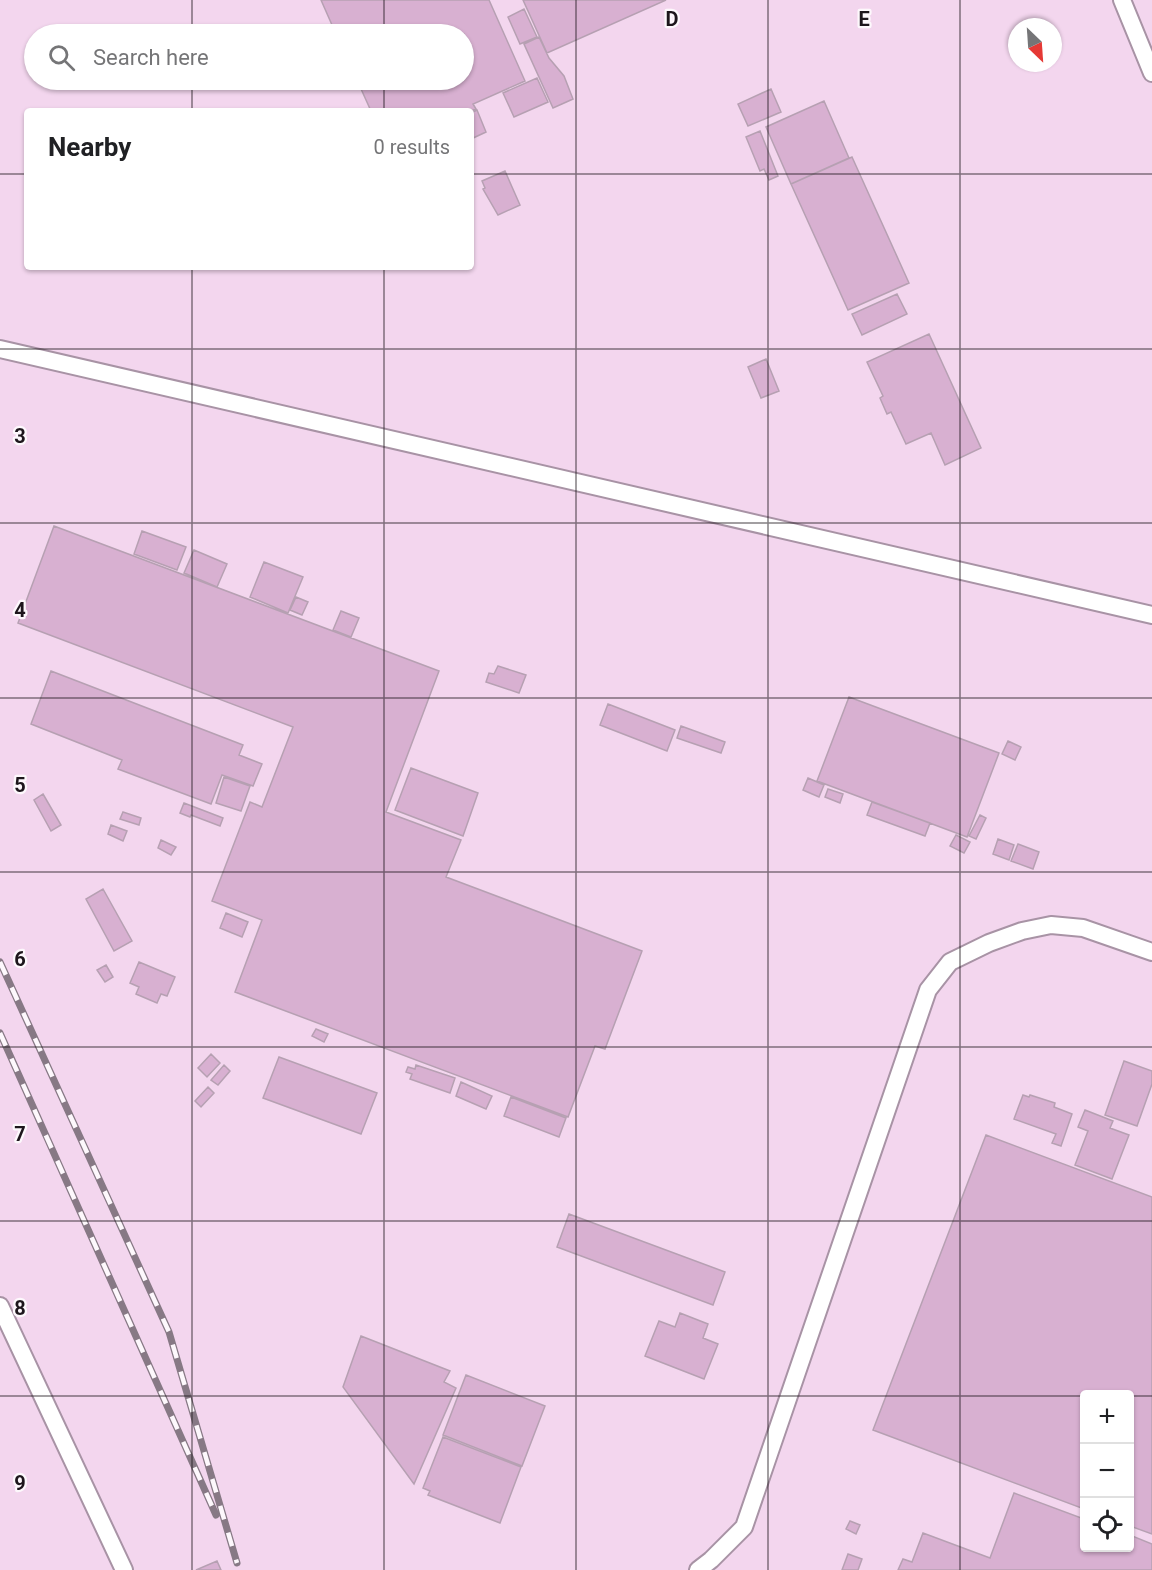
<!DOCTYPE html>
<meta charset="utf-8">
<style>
:root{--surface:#fff;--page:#f6f6f6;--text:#202124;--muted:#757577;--line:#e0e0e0}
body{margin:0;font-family:Roboto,sans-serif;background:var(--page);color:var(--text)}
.controls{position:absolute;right:18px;bottom:18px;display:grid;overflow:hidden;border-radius:6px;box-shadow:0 2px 4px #0004}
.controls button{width:54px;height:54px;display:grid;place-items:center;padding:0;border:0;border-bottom:2px solid var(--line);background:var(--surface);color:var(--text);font:30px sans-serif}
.compass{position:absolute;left:1008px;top:18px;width:54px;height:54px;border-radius:50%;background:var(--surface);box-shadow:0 2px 4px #0004;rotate:155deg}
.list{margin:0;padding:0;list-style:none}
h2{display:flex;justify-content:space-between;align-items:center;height:78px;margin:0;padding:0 24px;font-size:26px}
h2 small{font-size:20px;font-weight:400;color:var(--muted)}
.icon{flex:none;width:33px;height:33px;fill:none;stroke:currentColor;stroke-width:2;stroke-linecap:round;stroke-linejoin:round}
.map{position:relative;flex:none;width:1152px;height:1570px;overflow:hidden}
.search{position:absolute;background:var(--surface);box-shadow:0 2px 4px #0004;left:24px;top:24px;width:450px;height:66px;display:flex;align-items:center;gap:15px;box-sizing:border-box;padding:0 21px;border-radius:33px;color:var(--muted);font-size:22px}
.panel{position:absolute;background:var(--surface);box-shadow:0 2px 4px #0004;left:24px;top:108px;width:450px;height:162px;border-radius:6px}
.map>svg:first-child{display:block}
.built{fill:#f3d6ee;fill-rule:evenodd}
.building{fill:#d8b0d1;stroke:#b6a0b2;stroke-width:1.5}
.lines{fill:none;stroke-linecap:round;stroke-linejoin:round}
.lane-casing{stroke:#a893a5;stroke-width:20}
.lane{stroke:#fff;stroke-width:16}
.rail-casing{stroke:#877985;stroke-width:7}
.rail{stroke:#fdf8fc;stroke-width:4.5;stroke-dasharray:14;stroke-linecap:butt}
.grid{fill:none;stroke:#1d161c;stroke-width:1.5;stroke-opacity:0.55}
.grid-label{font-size:20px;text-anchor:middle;font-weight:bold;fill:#1d161c;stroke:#fdf8fc;stroke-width:4.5;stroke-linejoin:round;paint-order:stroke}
</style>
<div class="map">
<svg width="1152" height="1570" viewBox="0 0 1152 1570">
<rect width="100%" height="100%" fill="#fbe4f7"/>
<path class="built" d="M0,0H1152V1570H0ZM1017,27H1053V63H1017ZM34,34H464V80H34ZM27,111H471V267H27ZM1084,1394H1130V1548H1084Z"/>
<path class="building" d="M321,0H489L525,81L473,104L476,109L471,111H371L357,80H464V34H336Z
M523,0H666L547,53Z
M524,9L537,37L520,44L508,17Z
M539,37L549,58L564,76L573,99L553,108L524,44Z
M537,78L548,102L514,117L503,93Z
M771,89L781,112L748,126L738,104Z
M824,101L849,158L791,184L766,127Z
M477,110L486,132L471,139V113Z
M760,131L778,176L769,180L764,169L760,171L746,137Z
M852,157L909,283L848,310L791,184Z
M505,171L520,205L498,215L483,189L485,188L482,181Z
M897,294L907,314L862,335L852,314Z
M929,334L981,448L945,465L931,433L906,444L891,412L887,414L880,398L883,396L867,362Z
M766,359L779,391L761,398L748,367Z
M54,526L439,671L386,812L461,840L446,877L642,951L605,1049L595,1046L568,1117L235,992L262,920L212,901L250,802L262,807L293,727L18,623Z
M142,531L186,547L177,570L134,554Z
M194,550L227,564L217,587L184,573Z
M264,562L303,577L288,613L250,597Z
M296,597L308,602L302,615L290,610Z
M341,611L359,618L351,637L333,630Z
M498,666L526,675L519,693L486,682L489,673L494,674Z
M51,671L243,745L239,755L262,764L253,786L222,775L211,804L118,769L122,760L31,724Z
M849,697L999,753L967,837L817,781Z
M608,704L675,730L667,751L600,725Z
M681,726L725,742L721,753L677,738Z
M1008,741L1021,747L1015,760L1002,754Z
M411,768L478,793L463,836L395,810Z
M224,777L250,786L241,811L216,803Z
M808,778L824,785L819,797L803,790Z
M828,789L843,794L840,803L825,797Z
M43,794L61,825L51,831L34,800Z
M872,802L930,823L925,836L867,815Z
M184,803L223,818L220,826L191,815L190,817L180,813Z
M123,812L141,818L139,825L120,819Z
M980,815L986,818L976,839L969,836Z
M111,825L127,831L123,841L108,834Z
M956,835L970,842L964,853L950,846Z
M998,839L1014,845L1009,860L993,854Z
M161,840L176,847L171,855L158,848Z
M1018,844L1039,852L1033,869L1011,861Z
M103,889L132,941L114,951L86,899Z
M226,913L248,922L242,937L220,928Z
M139,962L175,977L167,996L161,994L157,1003L136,994L139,987L130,983Z
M106,965L113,977L105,982L97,970Z
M316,1029L328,1034L324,1042L312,1036Z
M211,1054L220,1063L207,1077L198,1068Z
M279,1057L377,1093L361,1134L263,1098Z
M1124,1061L1152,1071V1084L1137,1126L1105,1115Z
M224,1065L230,1071L218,1085L211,1080Z
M416,1065L455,1078L450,1093L410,1079L412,1074L406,1072L408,1067L415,1069Z
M461,1082L492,1096L486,1109L456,1096Z
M208,1087L214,1093L201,1107L195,1101Z
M1023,1095L1029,1097L1030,1095L1055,1103L1054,1107L1072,1114L1061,1146L1052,1143L1056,1134L1014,1119Z
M511,1097L566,1118L559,1137L504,1116Z
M1085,1110L1113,1121L1110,1128L1129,1135L1112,1179L1075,1165L1088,1131L1078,1127Z
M986,1135L1152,1197V1534L1130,1526V1394H1084V1509L873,1430Z
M569,1214L725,1272L713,1305L557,1247Z
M680,1313L708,1324L703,1338L718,1344L704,1379L645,1356L659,1321L675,1327Z
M361,1336L450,1371L444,1382L456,1388L414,1484L343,1387Z
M466,1375L545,1406L522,1466L443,1435Z
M443,1437L521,1467L500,1523L428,1495L430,1491L423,1488Z
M1014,1493L1084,1519V1548H1130V1535L1152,1544V1570H898L903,1559L912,1562L923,1533L990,1558Z
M850,1521L860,1525L856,1534L846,1529Z
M848,1554L862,1559L858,1570H842Z
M217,1561L221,1570H196Z"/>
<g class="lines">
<defs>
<path id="lane" d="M1122,0L1152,73
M0,349L1152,615
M0,1306L124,1570
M698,1570L711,1560L744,1527L928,990L950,962L989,943L1022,931L1051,925L1083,928L1152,952"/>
</defs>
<use href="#lane" class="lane-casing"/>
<use href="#lane" class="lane"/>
<defs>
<path id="rail" d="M0,962L169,1332L237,1563
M0,1033L216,1515"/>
</defs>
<use href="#rail" class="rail-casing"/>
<use href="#rail" class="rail"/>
</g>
<path class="grid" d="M192,0V34M384,0V34M576,0V1570M768,0V1570M960,0V1570M192,80V111M384,80V111M0,174H27M471,174H1152M192,267V1570M384,267V1570M0,349H1152M0,523H1152M0,698H1152M0,872H1152M0,1047H1152M0,1221H1152M0,1396H1084M1130,1396H1152"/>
<g class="grid-label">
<text x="672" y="26">D</text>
<text x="864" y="26">E</text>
<text x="20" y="443">3</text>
<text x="20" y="617">4</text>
<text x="20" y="792">5</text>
<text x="20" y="966">6</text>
<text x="20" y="1141">7</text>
<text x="20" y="1315">8</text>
<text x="20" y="1490">9</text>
</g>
</svg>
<div class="controls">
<button>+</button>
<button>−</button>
<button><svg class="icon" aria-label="locate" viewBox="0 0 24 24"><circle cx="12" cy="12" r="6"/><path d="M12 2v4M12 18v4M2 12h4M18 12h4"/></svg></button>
</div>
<svg class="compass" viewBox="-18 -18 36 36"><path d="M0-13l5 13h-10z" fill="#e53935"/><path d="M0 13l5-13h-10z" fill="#757577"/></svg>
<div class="search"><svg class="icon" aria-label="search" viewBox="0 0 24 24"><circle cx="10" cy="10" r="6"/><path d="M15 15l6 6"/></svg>Search here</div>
<section class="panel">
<h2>Nearby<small>0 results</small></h2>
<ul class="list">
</ul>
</section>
</div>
